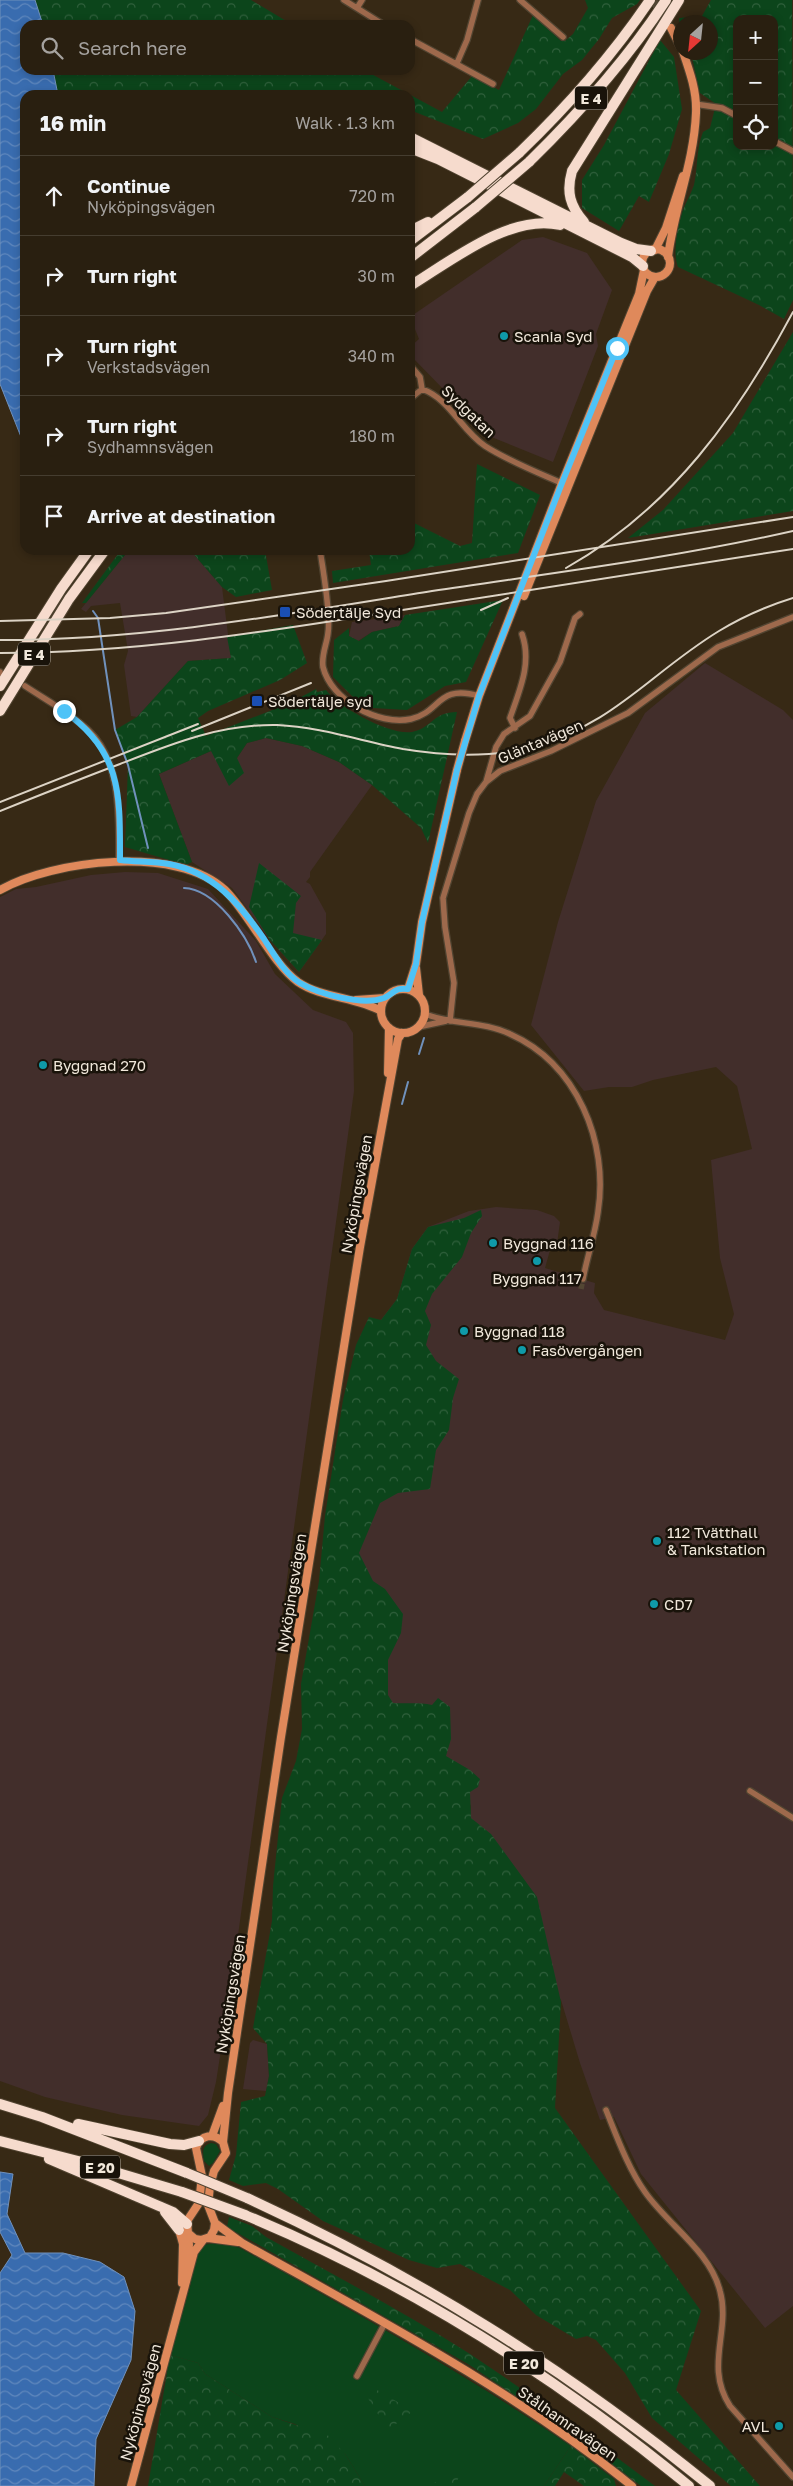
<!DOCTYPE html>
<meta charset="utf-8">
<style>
:root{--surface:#291f10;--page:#312719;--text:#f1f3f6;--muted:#a5a29f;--line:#453d30}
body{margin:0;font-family:"Golos Text",sans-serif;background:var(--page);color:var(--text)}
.controls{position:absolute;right:15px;top:15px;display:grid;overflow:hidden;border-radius:10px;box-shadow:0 2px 8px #0003}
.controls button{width:45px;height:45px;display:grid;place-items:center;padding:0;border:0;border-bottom:1px solid var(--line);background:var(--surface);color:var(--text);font:25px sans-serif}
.compass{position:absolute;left:673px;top:15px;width:45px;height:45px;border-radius:50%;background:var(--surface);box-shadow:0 2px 8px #0003;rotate:207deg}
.stop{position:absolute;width:15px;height:15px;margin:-11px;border:4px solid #4fc3f7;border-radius:50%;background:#fff}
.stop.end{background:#4fc3f7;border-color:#fff;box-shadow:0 1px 5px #0008}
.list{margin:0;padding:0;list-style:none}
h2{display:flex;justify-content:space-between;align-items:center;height:65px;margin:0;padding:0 20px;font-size:21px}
h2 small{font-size:16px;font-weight:400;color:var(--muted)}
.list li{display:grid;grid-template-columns:32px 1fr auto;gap:15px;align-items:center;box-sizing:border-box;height:80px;padding:0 20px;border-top:1px solid var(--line)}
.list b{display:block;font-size:19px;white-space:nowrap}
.list p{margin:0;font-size:16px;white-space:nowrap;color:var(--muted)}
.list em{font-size:16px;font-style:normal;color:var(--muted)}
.icon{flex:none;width:28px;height:28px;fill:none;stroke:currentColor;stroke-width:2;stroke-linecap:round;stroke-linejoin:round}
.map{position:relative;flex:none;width:793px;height:2486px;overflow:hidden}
.search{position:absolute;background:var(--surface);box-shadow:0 2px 8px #0003;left:20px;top:20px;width:395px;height:55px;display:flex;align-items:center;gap:12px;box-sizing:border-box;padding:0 18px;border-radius:15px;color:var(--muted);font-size:19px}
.panel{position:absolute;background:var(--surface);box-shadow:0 2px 8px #0003;left:20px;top:90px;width:395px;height:465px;border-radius:15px}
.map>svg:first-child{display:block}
.industrial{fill:#422e2b}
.grass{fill:#0c451b}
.forest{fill:url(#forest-crowns);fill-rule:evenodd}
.water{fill:url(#water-waves);stroke:#7091bc}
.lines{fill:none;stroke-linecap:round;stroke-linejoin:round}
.stream{stroke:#7091bc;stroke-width:2}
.minor-tunnel{stroke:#534633;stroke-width:5.5;stroke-dasharray:5.5 3;stroke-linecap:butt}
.secondary-tunnel{stroke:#534633;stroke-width:8;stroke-dasharray:8 4;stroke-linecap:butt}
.minor-casing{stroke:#514431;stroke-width:8}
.secondary-casing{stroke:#514431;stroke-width:10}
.motorway-casing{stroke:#514431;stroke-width:12}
.minor{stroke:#9e694c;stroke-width:5.5}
.secondary{stroke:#df895b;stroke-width:8}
.motorway{stroke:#f6dbcd;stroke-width:10}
.rail{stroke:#dcd3c5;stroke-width:2}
.secondary-bridge-casing{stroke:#514431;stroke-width:10;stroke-linecap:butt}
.motorway-bridge-casing{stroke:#514431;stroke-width:12;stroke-linecap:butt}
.secondary-bridge{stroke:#df895b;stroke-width:8}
.motorway-bridge{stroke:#f6dbcd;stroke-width:10}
.route{stroke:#4fc3f7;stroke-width:6}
.culture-dot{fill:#0f9aa8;stroke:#19130a;stroke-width:2}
.transit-dot{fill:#1a4fb4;stroke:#19130a;stroke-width:2}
.labels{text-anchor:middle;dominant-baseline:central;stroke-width:5;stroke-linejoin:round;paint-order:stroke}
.shield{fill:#19130a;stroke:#b0a89c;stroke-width:1}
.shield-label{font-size:14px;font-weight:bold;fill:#f1e8db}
.poi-label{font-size:15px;fill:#f1e8db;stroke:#19130a;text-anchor:start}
.street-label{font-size:15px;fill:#f1e8db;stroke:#19130a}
</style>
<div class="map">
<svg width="793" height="2486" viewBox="0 0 793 2486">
<defs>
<pattern id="forest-crowns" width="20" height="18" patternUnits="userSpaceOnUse" patternTransform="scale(1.25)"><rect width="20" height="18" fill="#0c451b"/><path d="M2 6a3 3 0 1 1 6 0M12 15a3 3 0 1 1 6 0" fill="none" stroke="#30603c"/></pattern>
<pattern id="water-waves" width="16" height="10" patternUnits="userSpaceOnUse" patternTransform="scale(1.25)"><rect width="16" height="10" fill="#396caf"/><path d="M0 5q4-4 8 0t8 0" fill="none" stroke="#6088bd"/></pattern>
</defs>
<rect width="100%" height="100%" fill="#372915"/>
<path class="industrial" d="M543,237L587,253L612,290L596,334L598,346L553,462L489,436L410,355V347L419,339L410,317L522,240Z
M129,550H190L222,587L231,658L188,661L137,717L131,716L124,665L128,651L120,603L91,606L86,612L81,609Z
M405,615L399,626L372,632L358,641L349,636L352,622Z
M705,663L783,710L793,720V2306L765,2328L641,2174L614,2117L600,2120L580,2063L561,2000L499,1914L466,1863L471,1806L462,1790L370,1713L352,1570L381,1320L397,1299L412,1249L428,1227L469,1211L496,1207L537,1210L554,1216L560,1222L557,1244L552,1243L545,1268L595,1283L594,1293L604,1310L725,1340L734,1314L720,1258L711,1160L752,1149L737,1086L716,1067L653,1080L632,1087H609L584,1091L531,1025L558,922L596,801L645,713Z
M266,738L302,746L339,762L372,785L310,872V877L306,882L310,884L326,913V934L299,972L270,940L232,888L192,862L159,774L211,751L237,758L247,743Z
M125,872L158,873L208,889L256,941L275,974L313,1010L346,1022L353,1033L354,1091L232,1979L216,2082L208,2115L199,2126L122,2115L45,2097L0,2081V897L16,889L36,887L91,875Z
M253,2040L267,2044L269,2076L266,2091L243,2089L250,2043Z"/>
<path class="grass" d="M211,2143L216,2144L220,2151L213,2163L209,2166L204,2161C203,2153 201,2146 211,2143Z
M221,2242L240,2248C353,2311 464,2373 571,2446L544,2486H365L345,2454L295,2424L272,2417L205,2374L198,2363L170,2355L190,2287L196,2253L203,2245Z"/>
<path class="forest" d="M35,0H251L293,25H43Z
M585,0H640L637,4L612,18L599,39L582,60L563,74L536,109L518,123L483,139L410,110V95H58L53,70H364L442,112L472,76L499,90L533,15L561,41H565L573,34L588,8Z
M711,0H792L793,300L784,319L759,305L678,267C672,252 678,225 683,210C686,202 691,194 694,185C698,168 696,149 703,132L710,128L716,104L700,93L691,53L710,52V22H680V28L679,18L702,16ZM737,19H774V146H737Z
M660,40L674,57L682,109L669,154L649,202L639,196L619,231L582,208V180L604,145Z
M793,332V511L628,538L663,510L733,433Z
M477,464L540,495L518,553L333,583L332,571L371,565L369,550H410V521L460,546L472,543Z
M121,550H129L86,603H82Z
M190,550H265L272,590L236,597L222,587Z
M503,600L466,682L445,686L407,710L373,708L352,696L333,677L334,640L349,628V636L359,641L372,632L399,626L405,615Z
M293,625L307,663L280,680L208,711L198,718L206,736L290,703L316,689L317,692L326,690C338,707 391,736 412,732C432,728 433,712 457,712L428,843L421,828L372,785L339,762L302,746L266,738L247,743L237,758L244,773L229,786L211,751L159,774L192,862L186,865L125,847L128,765L115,730L137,717L188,661L231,658L227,637Z
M259,863L301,896L296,903L293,933L322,940L299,972L270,940L249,907Z
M481,1210L482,1216L471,1233L462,1257L432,1294L425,1311L431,1325L426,1345L436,1361L459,1379L453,1398L449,1430L436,1450L430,1489L398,1493L380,1503L359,1553L373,1581L385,1589L403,1614L401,1633L388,1660V1695L393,1703C406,1704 419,1702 432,1705L438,1698L450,1707L451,1739L446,1756L470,1770L480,1779L478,1787L470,1792L471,1818L491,1834L537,1897L561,2002L555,2108L701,2311L676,2390L760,2486H731L652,2418L625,2373L596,2340L587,2336L576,2339L536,2315L510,2290L460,2264L437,2268L409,2260L323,2221L278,2189L266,2183L243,2186L229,2180L236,2155L241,2102L265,2096L269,2076L267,2044L253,2028L272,1921L273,1886L282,1798L296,1761L302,1729L301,1684L319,1581L325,1516L343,1400L356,1345L369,1317L381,1320L397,1299L412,1249L428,1227L464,1218Z
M229,2217L252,2226L266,2237C334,2275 404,2312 470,2354C533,2396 594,2440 655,2486H641L577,2437L468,2364L227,2227Z
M170,2355L198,2363L205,2374L272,2417L329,2436L345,2454L365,2486H148Z
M372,2387L413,2411L388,2430L364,2392Z
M571,2446L614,2479L616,2486H584L564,2472L555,2486H544Z
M464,2462L466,2465L454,2486H430Z"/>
<path class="water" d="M0,0H35L43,25H25V70H53L58,95H25V447L0,384Z
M0,2172L13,2174L7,2214L25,2253H63L100,2262L124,2277L135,2311L131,2360L96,2439L94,2486H0V2273L12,2255L0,2232Z"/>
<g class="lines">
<path class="stream" d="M93,611L98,618L115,730L128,765L148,848
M184,888C215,889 247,935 256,962
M419,1054L424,1038
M402,1104L408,1082"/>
<path class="minor-tunnel" d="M581,1289L583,1279"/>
<path class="secondary-tunnel" d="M653,0L668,24"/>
<defs>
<path id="minor" d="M344,0L384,25
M520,0L563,37
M357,8L362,0
M410,39L493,84
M457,63L467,40L478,0
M695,104L722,108L737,116
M774,141L793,151
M410,365L420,377L422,389
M410,399L422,389C450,399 461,430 485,446C510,462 539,473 566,485
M320,550C323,569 331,616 328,633C327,644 321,655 323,667C331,700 378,726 411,719C441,712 437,684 479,696
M0,672V673
M25,686C46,700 69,712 88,730C122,762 119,817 119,860
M515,728L510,718C520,689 532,663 522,634
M486,782L496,747L504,734L530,716L560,662L575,618L580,614
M425,1014C452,1025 483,1021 510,1034C577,1064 609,1142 598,1212C595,1235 587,1257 583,1279
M450,1021L454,983L445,927L443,898L469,813L477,794L486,782L500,771L551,751L628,713L718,647L793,617
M418,1027L446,1021
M750,1791L793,1818
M606,2110C617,2137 628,2168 645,2192C668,2225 710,2251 720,2291C731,2331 704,2366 730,2406L793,2477
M357,2376L385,2323"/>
<path id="secondary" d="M671,28L680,46
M642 263a14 14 0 1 1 28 0a14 14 0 1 1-28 0Z
M655,250L666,228L683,176
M668,257C674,208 694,163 696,113C697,92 690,72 683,52
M524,596L647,291L655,277
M465,741L479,696L562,483L639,294L644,270
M0,890C52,860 178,845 225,890C250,915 272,963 298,982C321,998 356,997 381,1011
M416,968L419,995
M381 1011a22 22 0 1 1 44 0a22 22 0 1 1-44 0Z
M408,989L416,964L422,922L457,770
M356,1000L385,998
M388,1073L389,1028
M212,2136L223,2106
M215,2223L242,2243C376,2318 512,2389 632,2486
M179,2230L183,2244L182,2283
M188,2233L195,2239L201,2240L210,2237L214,2230L215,2223L208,2205L210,2186L214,2171L226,2153L223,2142L228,2093L281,1737L360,1247L398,1039L402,1033
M208,2238L238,2242
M185,2268L189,2245L187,2221L199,2203L202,2176L196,2148C201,2134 214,2133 223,2142
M131,2486L194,2252L203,2240"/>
<path id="motorway" d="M410,137L621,243L636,249L651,251
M410,148L438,159L632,257L643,266
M519,153C568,106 612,56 650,0
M529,162C580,112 627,60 666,0
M584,222C570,206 566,192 572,171L679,0
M410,231L428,222
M410,241L468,197
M410,258L476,207
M410,286C451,261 511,213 560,225
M0,686L61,589L89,550
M0,711L69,599L105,550
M0,2104L42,2117L187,2173
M78,2124L170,2144L184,2145L199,2141
M0,2141L78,2161L182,2192
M49,2159L173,2212L187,2224
M247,2198C417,2276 565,2368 710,2486
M165,2212L179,2230
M245,2215C407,2282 554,2375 689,2486"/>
</defs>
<use href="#minor" class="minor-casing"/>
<use href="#secondary" class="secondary-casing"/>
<use href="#motorway" class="motorway-casing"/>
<use href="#minor" class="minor"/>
<use href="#secondary" class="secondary"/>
<use href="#motorway" class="motorway"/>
<path class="rail" d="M566,568C671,509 738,415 793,312
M481,610L508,598
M0,621L110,618L166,613L386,581L793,517
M0,640C146,640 288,614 432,591C552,573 674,558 793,531
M0,653C134,653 264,632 396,611C528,591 660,570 793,549
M192,731L311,683
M0,802L198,724
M0,811C40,795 80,779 120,764C171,744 220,724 277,725C320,727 361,741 403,749C445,756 489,758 531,747C614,725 650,673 719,631C742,617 767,606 793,598"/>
<defs>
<path id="secondary-bridge" d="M457,770L465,741"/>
<path id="motorway-bridge" d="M468,197L519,153
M476,207L529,162
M187,2173L247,2198
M182,2192L245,2215"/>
</defs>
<use href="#secondary-bridge" class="secondary-bridge-casing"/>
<use href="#motorway-bridge" class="motorway-bridge-casing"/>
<use href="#secondary-bridge" class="secondary-bridge"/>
<use href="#motorway-bridge" class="motorway-bridge"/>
</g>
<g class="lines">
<path class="route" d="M64,711C122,752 120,795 120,860C136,862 153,861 169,864C213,872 240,904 264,939C273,953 285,974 300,983C319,994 362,1006 384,998C394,994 394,987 408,989L416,964L422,922L457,770L479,696L562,483L617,348"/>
</g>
<g class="culture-dot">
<circle cx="504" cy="336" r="5"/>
<circle cx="43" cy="1065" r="5"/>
<circle cx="493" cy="1243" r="5"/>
<circle cx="537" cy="1261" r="5"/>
<circle cx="464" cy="1331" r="5"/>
<circle cx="522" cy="1350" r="5"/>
<circle cx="657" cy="1541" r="5"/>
<circle cx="654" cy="1604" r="5"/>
<circle cx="779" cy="2426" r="5"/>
</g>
<g class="transit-dot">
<rect x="279" y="606" width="12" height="12" rx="2.5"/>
<rect x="251" y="695" width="12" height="12" rx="2.5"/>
</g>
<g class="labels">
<g class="shield">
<rect x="575" y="86.5" width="32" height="23" rx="4"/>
<rect x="18" y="642.5" width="32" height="23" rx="4"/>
<rect x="80" y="2155.5" width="40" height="23" rx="4"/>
<rect x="504" y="2351.5" width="40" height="23" rx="4"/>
</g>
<g class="shield-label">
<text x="591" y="98">E 4</text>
<text x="34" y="654">E 4</text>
<text x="100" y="2167">E 20</text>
<text x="524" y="2363">E 20</text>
</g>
<g class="poi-label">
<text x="514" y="336">Scania Syd</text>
<text x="296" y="612">Södertälje Syd</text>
<text x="268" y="701">Södertälje syd</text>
<text x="53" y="1065">Byggnad 270</text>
<text x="503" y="1243">Byggnad 116</text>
<text x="537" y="1278" text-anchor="middle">Byggnad 117</text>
<text x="474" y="1331">Byggnad 118</text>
<text x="532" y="1350">Fasövergången</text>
<text x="667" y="1532">112 Tvätthall<tspan x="667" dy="17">&amp; Tankstation</tspan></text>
<text x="664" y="1604">CD7</text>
<text x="769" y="2426" text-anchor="end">AVL</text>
</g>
<g class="street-label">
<text transform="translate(469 411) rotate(44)">Sydgatan</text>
<text transform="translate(540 741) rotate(-23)">Gläntavägen</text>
<text transform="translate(356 1194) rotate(-80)">Nyköpingsvägen</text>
<text transform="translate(291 1593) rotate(-81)">Nyköpingsvägen</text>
<text transform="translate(230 1994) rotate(-81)">Nyköpingsvägen</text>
<text transform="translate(140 2402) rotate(-75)">Nyköpingsvägen</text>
<text transform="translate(568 2423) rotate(35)">Stålhamravägen</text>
</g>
</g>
</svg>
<div class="controls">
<button>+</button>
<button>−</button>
<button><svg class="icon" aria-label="locate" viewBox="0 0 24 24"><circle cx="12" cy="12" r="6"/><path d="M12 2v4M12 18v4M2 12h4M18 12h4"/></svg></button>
</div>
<svg class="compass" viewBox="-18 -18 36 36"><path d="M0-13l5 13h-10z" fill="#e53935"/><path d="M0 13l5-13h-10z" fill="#a5a29f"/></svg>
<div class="stop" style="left:617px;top:348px"></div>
<div class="stop end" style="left:64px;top:711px"></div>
<div class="search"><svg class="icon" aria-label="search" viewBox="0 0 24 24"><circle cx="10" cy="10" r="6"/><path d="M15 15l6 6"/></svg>Search here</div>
<section class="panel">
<h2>16 min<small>Walk · 1.3 km</small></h2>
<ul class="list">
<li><svg class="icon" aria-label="ahead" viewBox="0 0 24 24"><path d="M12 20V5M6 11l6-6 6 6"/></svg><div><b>Continue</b><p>Nyköpingsvägen</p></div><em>720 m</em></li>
<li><svg class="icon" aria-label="right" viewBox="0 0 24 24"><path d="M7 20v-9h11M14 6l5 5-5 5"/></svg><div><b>Turn right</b></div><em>30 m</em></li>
<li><svg class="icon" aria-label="right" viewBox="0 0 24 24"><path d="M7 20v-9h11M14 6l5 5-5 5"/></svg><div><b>Turn right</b><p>Verkstadsvägen</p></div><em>340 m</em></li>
<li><svg class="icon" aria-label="right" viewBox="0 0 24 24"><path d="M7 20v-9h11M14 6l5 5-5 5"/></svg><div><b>Turn right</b><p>Sydhamnsvägen</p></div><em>180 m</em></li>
<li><svg class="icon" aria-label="arrive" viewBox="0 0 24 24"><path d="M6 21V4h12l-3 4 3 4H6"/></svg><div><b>Arrive at destination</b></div></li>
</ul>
</section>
</div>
